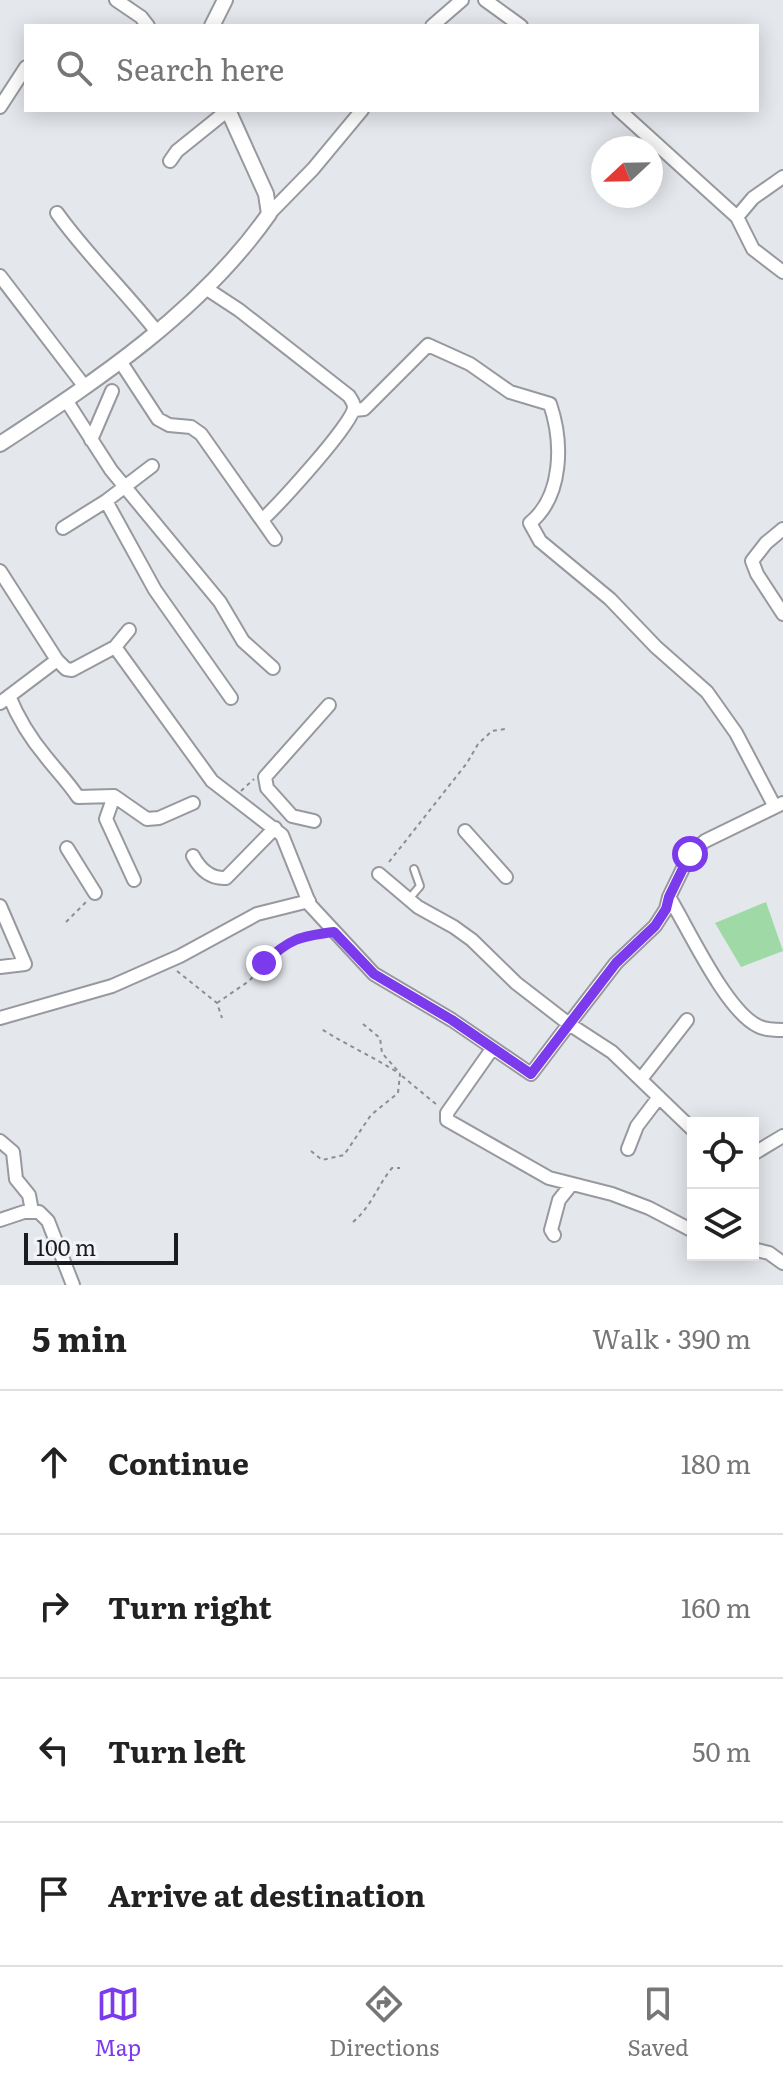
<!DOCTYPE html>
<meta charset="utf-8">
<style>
:root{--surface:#fff;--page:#f6f6f6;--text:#222;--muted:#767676;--line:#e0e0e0;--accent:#7c3aed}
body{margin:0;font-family:Literata,serif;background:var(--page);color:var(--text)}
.controls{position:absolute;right:24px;bottom:24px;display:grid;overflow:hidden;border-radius:0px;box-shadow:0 4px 20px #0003}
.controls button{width:72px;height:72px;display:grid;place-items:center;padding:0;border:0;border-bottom:2px solid var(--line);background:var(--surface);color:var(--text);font:40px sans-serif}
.compass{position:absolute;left:591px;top:136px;width:72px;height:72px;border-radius:50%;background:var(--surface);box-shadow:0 4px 20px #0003;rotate:248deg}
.scale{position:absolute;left:24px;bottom:20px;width:154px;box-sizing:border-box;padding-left:8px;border:4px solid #1b1c1e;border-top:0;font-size:22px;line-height:28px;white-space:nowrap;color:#1b1c1e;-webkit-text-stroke:6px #f2f4f9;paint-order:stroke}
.stop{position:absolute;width:24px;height:24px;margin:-18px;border:6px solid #7c3aed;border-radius:50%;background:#fff}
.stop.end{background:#7c3aed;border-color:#fff;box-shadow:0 2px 8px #0008}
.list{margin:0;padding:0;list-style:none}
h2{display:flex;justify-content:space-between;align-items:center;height:104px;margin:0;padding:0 32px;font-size:34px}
h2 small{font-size:26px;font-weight:400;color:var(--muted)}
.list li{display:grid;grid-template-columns:52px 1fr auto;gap:24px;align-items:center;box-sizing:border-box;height:144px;padding:0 32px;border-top:2px solid var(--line)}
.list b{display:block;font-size:30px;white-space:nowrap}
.list em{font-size:26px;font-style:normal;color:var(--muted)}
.icon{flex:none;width:44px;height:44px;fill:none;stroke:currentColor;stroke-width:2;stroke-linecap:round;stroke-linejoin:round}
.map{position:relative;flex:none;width:783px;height:1285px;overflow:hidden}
.search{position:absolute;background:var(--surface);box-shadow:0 4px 20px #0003;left:24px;right:24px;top:24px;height:88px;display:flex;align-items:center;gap:20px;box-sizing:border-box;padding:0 28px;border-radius:0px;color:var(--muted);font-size:30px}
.sheet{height:680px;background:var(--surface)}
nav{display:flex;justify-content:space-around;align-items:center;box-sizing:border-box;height:112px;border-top:2px solid var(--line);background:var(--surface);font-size:22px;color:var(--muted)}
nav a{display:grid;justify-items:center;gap:4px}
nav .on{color:var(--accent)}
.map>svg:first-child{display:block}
.green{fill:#9ed9a6}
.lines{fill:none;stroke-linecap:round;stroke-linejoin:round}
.service-casing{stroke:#97999e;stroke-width:10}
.minor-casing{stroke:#97999e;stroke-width:16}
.tertiary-casing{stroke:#97999e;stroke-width:18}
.path{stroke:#8c8f92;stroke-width:2;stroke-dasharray:4 4;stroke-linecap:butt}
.service{stroke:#fff;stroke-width:6}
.minor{stroke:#fff;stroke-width:12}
.tertiary{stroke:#fff;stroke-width:14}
.route{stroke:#7c3aed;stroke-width:10}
</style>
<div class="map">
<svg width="783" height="1285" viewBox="0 0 783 1285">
<rect width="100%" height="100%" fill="#e4e7ec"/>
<path class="green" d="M766,902L783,951L741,967L715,923Z"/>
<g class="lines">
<defs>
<path id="service" d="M409,899L420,886L414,869"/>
<path id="minor" d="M116,0L141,17L148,26
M485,0L521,26
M432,26L462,0
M0,107L26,67
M619,110L737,217L753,198L783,177
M170,161L177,151L228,110
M57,213C87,255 125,291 157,332
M269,214L313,169L362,110
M737,217L753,249L783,272
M0,276L85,387
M207,289L239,310L349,396C351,399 354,403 354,407C354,423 277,506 262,520
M120,361L158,419L169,425L191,427L201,434L275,539
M66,400L111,470L220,602L243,641L273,668
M354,410L364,409L428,345L470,364L510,392L550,404C563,442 563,496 530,523L540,541L610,599L656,647L707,692L736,733L775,807
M91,440L112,391
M106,501L155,590L231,698
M63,528L106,501L152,466
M783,529L766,543L752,561L757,574L783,614
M0,571L57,660L66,669L72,670L115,647L212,781L282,835L310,905L374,974L452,1020L531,1074L569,1024L612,1052L693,1130
M115,647L129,630
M9,696C18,718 31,739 46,757C57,771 68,782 78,797L114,796L147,819L159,818L193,803
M0,703L57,660
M114,796L106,819L134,880
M314,821L292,816L267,788L265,777L329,705
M465,831L506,877
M67,848L95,893
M193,856C200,869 210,879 226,878L275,828
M379,874L418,907L454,927L472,940L516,983L569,1024L616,963L655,926L666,909L669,897L690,854L705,841L783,803
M669,897C688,928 726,1011 758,1026C765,1030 775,1030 783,1030
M0,906L25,964L0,967
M0,1018L112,986L180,956L257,914L309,901
M492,1049L447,1113V1120L549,1178L612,1194L649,1208L693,1231
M641,1079L687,1020
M0,1141L13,1152L16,1179L29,1195L32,1211
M628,1149L637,1126L659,1097
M753,1154L783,1136
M0,1220L24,1212H39L48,1221L73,1285
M554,1235L551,1230L559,1200L571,1185
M753,1249L769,1253L783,1263"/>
<path id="tertiary" d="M212,26L225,0
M0,444C99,379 200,312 269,214L266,194L228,110"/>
</defs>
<use href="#service" class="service-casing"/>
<use href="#minor" class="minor-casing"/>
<use href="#tertiary" class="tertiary-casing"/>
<path class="path" d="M241,791L254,779
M389,862L467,763L478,744L492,731L505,729
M66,922L88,900
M177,971L217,1003L222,1018
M217,1003L249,981L284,944L320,933
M363,1024L380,1038L382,1053L398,1071
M402,1076L437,1105
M311,1151L322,1160L344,1155L371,1115L398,1093L400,1074C374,1057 346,1045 320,1028
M353,1222C372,1206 377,1186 392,1168H400"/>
<use href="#service" class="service"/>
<use href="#minor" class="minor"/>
<use href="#tertiary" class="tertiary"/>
</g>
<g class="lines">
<path class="route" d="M264,963C289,939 300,936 334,932L374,974L452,1020L531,1074L616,963L655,926L666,909L669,897L690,854"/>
</g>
</svg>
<div class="controls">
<button><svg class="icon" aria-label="locate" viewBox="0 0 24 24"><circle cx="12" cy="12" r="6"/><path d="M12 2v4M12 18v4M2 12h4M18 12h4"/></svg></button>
<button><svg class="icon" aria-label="layers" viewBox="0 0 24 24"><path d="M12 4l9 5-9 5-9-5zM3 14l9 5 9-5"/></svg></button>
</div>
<svg class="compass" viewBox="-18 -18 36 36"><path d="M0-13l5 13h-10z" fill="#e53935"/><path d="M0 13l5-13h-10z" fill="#767676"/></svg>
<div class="scale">100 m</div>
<div class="stop" style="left:690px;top:854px"></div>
<div class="stop end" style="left:264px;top:963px"></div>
<div class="search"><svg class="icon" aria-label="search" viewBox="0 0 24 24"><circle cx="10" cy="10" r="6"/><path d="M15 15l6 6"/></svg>Search here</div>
</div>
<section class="sheet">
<h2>5 min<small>Walk · 390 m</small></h2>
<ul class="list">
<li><svg class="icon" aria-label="ahead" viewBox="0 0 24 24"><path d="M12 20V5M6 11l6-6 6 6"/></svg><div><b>Continue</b></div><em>180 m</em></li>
<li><svg class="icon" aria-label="right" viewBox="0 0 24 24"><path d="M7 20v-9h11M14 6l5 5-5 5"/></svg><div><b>Turn right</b></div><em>160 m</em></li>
<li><svg class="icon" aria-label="left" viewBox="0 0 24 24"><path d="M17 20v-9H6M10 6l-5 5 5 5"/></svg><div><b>Turn left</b></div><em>50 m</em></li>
<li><svg class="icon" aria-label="arrive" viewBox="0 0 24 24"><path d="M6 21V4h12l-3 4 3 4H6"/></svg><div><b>Arrive at destination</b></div></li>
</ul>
</section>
<nav>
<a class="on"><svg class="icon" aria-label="map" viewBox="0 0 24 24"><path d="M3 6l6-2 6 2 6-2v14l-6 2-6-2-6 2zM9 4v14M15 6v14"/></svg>Map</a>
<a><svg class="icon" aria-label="directions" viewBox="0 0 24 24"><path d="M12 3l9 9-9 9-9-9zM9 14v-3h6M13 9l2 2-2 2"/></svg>Directions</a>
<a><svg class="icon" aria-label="saved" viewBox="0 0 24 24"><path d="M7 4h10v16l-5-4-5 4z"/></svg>Saved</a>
</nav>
